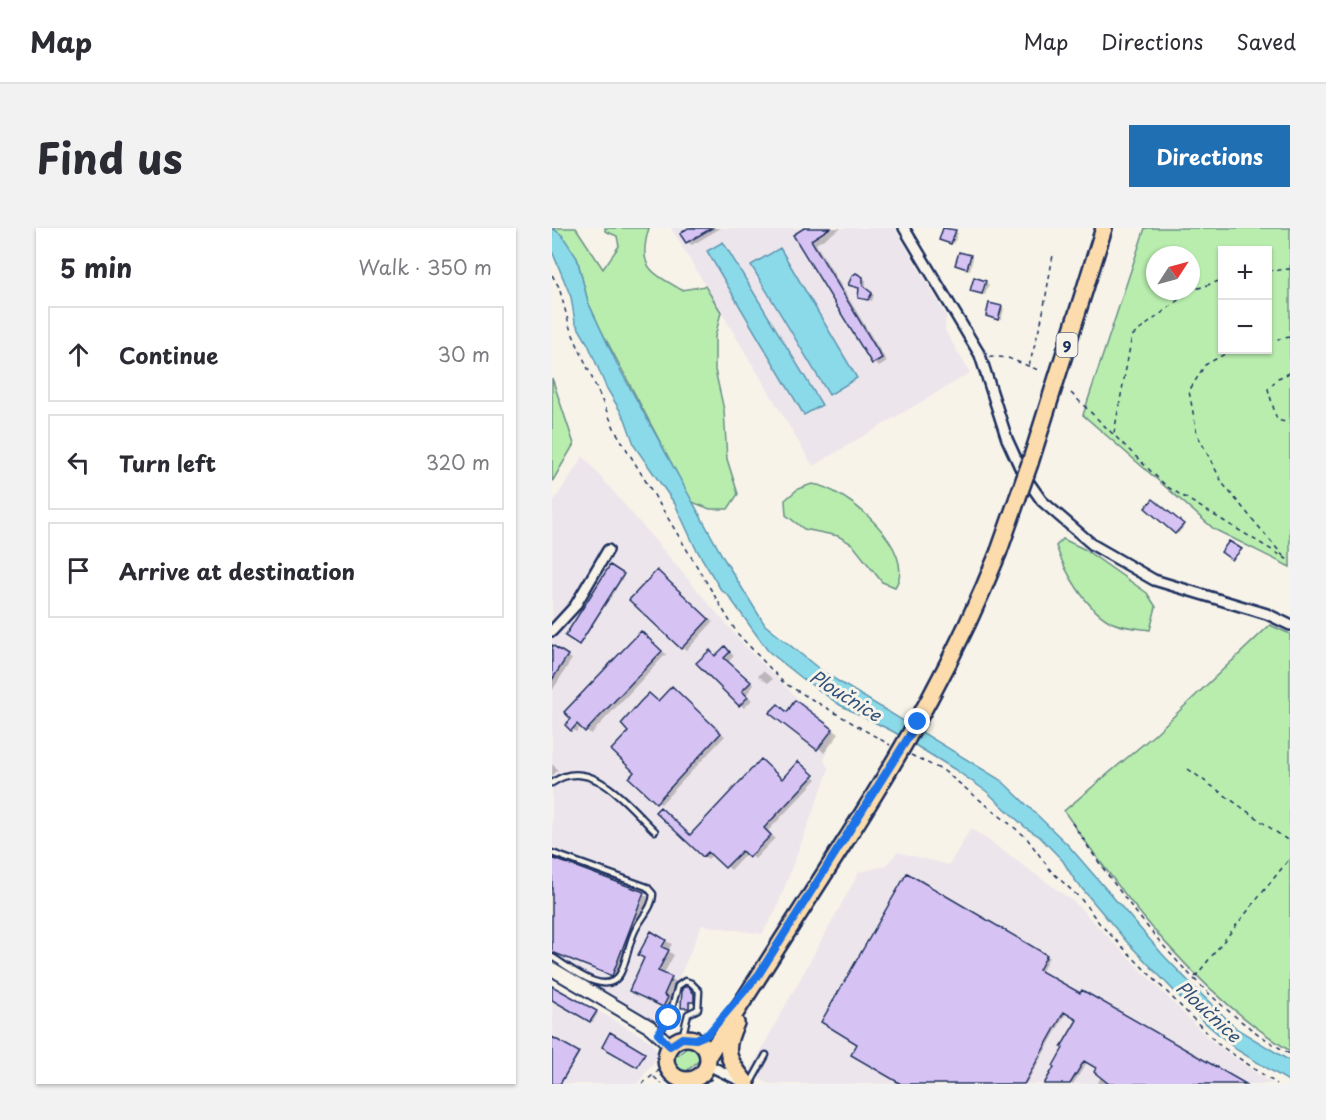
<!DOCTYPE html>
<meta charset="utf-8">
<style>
:root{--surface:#fff;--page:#f2f2f3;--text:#2b2b33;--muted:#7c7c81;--line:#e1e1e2;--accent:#1f6fb2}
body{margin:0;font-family:"Playpen Sans",sans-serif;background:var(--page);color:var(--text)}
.controls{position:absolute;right:18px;top:18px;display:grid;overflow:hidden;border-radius:0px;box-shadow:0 2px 4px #0004}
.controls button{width:54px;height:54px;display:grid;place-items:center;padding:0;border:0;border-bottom:2px solid var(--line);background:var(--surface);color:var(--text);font:30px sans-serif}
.compass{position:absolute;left:594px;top:18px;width:54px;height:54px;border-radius:50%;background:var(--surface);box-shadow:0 2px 4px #0004;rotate:54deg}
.stop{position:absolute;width:18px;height:18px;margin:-14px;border:4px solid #1a73e8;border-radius:50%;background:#fff}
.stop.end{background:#1a73e8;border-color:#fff;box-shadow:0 2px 6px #0008}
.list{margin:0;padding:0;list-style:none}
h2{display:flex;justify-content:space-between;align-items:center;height:78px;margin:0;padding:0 24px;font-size:26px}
h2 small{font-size:20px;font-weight:400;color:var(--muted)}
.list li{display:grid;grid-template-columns:39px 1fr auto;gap:18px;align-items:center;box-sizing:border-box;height:96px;margin:0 12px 12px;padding:0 12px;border:2px solid var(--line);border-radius:0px}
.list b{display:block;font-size:22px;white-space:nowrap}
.list em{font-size:20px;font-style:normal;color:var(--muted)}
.icon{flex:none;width:33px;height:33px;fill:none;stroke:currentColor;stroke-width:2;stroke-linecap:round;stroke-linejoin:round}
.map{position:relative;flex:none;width:738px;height:856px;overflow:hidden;border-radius:0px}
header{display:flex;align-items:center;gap:36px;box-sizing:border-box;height:84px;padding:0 30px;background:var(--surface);border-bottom:2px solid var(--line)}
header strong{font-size:28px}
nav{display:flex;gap:33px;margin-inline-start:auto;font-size:21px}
.intro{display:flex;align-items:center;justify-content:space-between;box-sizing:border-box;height:144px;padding:0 36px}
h1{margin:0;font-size:42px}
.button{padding:15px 27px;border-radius:0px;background:var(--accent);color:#fff;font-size:21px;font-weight:700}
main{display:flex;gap:36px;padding:0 36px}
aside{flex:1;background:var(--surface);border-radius:0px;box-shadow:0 2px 4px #0004}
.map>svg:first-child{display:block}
.built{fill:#ede5ec}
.green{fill:#b8edae;stroke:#6a8e86;stroke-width:1.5;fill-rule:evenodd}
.water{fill:#8bdae9;stroke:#5e96b1;stroke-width:1.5}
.shadow{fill:#0003}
.building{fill:#d6c3f4;stroke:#1b2f5e;stroke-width:1.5}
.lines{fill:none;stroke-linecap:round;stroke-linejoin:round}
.service-casing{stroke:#1b2f5e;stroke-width:9}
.minor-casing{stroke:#1b2f5e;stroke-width:14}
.tertiary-casing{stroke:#1b2f5e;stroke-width:16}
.primary-casing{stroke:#1b2f5e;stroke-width:20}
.path{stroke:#1b2f5e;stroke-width:1.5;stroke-dasharray:4.5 4.5;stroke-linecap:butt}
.service{stroke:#f7f3e8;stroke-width:4.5}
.minor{stroke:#f7f3e8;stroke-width:9}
.tertiary{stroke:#f7f3e8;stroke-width:12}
.primary{stroke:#fcdcac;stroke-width:15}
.primary-bridge-casing{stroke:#1b2f5e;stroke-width:20;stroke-linecap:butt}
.primary-bridge{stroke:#fcdcac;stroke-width:15}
.route{stroke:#1a73e8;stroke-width:8}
.labels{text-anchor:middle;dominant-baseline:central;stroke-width:6;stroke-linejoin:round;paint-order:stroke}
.shield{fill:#f7f3e8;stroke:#5d6a87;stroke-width:1.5}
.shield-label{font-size:15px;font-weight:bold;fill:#1b2f5e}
.water-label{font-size:18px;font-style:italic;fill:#31517a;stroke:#f7f3e8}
</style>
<header>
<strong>Map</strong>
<nav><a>Map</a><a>Directions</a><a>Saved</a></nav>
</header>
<div class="intro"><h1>Find us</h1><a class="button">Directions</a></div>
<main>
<aside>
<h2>5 min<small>Walk · 350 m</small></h2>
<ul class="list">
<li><svg class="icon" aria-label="ahead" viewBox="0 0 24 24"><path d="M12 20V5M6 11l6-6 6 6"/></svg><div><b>Continue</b></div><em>30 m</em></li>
<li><svg class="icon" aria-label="left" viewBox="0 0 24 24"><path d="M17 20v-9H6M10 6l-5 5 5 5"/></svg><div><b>Turn left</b></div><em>320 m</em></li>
<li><svg class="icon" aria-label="arrive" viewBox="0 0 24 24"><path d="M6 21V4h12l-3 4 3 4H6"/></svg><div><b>Arrive at destination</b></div></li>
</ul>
</aside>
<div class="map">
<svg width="738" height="856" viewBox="0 0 738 856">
<rect width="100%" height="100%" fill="#f7f3e8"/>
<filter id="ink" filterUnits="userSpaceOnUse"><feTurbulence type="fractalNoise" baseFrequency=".0167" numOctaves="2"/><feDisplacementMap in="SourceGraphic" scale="12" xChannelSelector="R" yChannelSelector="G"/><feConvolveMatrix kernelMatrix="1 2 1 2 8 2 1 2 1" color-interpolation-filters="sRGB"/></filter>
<g filter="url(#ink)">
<path class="built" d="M119,0H343L394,87L393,102L418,145L261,238Z
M31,228L193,418L244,469L283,501L272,532L277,541L224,682L210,706L150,697L106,798L0,734V276Z
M419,600L521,673L657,811L720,856H217L197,844L307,644L334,638L345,624L397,637Z
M0,756L100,814L105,823L104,831L85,856H0Z"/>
<path class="green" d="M2,0H24L51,41L67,18L65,8L53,3V0H97C85,39 98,44 130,62L153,58L169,84L163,109V142L172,182L175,231L186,266L176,281H158L140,274L49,102L36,74L25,30Z
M593,0H738V339L662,301L531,187ZM670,22H716V122H670ZM603,27H639V63H603Z
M0,150L22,216L0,254Z
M260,256C294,260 367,323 343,359L330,354L300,316L286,308L252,301L234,287L233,272L246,261Z
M511,311L532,321L595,365L604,379L598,402C587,400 572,400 561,395C535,383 513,344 504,318Z
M718,397L738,406V823C644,763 575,674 512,583L602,507Z
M138,817L146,822L149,831L132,845L124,839L121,831Z"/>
<path class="water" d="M0,0L10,7L25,30L36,74L66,138L172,331L213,397L271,444L450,553L516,617L612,728L648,765L685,801L738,833V854L685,822L652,794L575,714L522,651L511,633L487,608L474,600L434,563L402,541L342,504L288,477L250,450L216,423L176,367L169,362L143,319L123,276L83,219L73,191L54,159L36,116L23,94L19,69L0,23Z
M171,14L270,177L252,187L155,23Z
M228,20L305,150L277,167L199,37Z"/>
<path class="shadow" d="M141,0H169L140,17L135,14Z
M255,0H289L264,16L335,134L327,139L321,135L243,7Z
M392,0L406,5L402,16L389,11Z
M418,29L421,30L418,42L407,38Z
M304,47L314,52V61L322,67L320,73L308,69V60Z
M423,51L437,56L433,67L423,64Z
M449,79L452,81L449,92L435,88Z
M603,274L633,297L626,306L595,280Z
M59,339L72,348L29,416L15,407Z
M110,347L161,394L135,422L130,420Z
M89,405L114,426L39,506L29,499L24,504L20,501Z
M2,420L20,431L0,463V424Z
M173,420L182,428L176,434L202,457L194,467L200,472L192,480L146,435L158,424L164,428Z
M211,443L221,451L216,455L206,448Z
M120,460L173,508L109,576L105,574L85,544L98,467L107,474Z
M226,478L236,484L250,478L287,506L272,525Z
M210,533L231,552L247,535L265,551L216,603L223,610L203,631L195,625L179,642L161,626L156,631L151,628L108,581L139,608Z
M0,536L6,542L0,548Z
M0,629L99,670L67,750L0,724Z
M355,647L497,729L489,745L691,856H545L550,847L546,840L536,833L521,856H493L527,791L515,784L474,856H352L307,815Z
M99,705L120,716L116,723L122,727L111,747L125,754L118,772L121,774L118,781L85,766Z
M0,759L46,785L41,794L0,770Z
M139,762L144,768V775L139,774L138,780H133Z
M0,810L27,826L9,856H0Z"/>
<path class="building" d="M136,0H160L134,15L128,6Z
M252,0H278L259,12L330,130L320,136L241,7Z
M391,0L404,2L399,16L387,12Z
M407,24L419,27L415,41L403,37Z
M304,45L311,49V58L320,65L316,72L306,70L307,60L296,57L300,48Z
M422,49L434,53L430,66L418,63Z
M437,75L450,78L446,92L434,88Z
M601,271L632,296L623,306L593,280Z
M677,313L690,321L680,332L669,324Z
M58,337L72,346L27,417L13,408Z
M105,342L157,391L129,421L77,372Z
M89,403L110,423L33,504L25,496L19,503L13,497L19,491L12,484Z
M0,417L16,427L0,452Z
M173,418L178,424L172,430L199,454L190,463L196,469L187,478L144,435L158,422L163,428Z
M120,458L169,505L104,575L77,550L82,544L59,522L76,504L69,496L88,474L97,465L106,473Z
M243,472L281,501L265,522L217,485L226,476L235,484Z
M209,531L230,551L246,533L262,547L212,600L219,607L197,630L190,623L173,640L156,624L151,629L103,584L108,579L138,607Z
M0,630L92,664L60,748L0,724Z
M355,645L495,727L487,742L528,765L530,762L694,856H557L542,844L544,840L532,833L518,856H492L502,839L501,838L511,820L509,819L525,792L512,784L472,856H349L299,827L305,816L269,794Z
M99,703L114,712L110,719L117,722L106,743L120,749L112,767L116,769L111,779L77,763L92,730L86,727Z
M0,758L45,783L38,794L0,772Z
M132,759H137L142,766V774H137V780H129L130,761Z
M58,804L93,825L85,839L50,819Z
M0,809L27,824L8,856H0Z"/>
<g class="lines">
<defs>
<path id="service" d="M0,555C39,526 77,579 103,603
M0,625L95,659L101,666C101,681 86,692 81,707C76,719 74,735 68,746C54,771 16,738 0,729
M106,806L117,790L126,758L133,753L139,755L147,763L146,781L136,786L130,810
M198,856L214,827"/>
<path id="minor" d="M352,0L428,127L455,211L471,246L490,273L541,317L602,352L715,386L738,397
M0,403L23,378L56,322
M156,837L189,853"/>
<path id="tertiary" d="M0,741L98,799L118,817"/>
<path id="primary" d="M478,235L552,0
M447,323L466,269
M184,795C170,824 176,832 195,856
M114 831a21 21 0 1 1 42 0a21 21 0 1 1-42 0Z
M156,828L294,612"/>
</defs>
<use href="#service" class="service-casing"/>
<use href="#minor" class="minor-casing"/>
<use href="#tertiary" class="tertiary-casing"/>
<use href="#primary" class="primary-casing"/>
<path class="path" d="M716,43L738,41
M0,47L7,59L18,100L63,202L185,405L232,455L338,517
M716,113L738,109
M680,122L653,137L637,163L645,206L671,256L732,329
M438,128L456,130L489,143
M477,138L490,90L501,27
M738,145L726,150L716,161L725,192L738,195
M519,165L614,258L738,333
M562,205L580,108L638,63L670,52
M359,527L392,543L474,609L499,643L529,671L548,696L666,816L725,856
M636,541L738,614
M520,595C576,679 648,776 738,826
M643,749L738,630
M102,849L110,856
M90,856L106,843V821
M148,856L161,851"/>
<use href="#service" class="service"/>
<use href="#minor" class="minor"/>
<use href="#tertiary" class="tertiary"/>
<use href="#primary" class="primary"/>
<defs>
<path id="primary-bridge" d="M466,269L478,235
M294,612C353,519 406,426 447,323"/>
</defs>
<use href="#primary-bridge" class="primary-bridge-casing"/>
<use href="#primary-bridge" class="primary-bridge"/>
</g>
</g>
<g class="lines" filter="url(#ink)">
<path class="route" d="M117,790L106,806L118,818L130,810L144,811L156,806L207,746L366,494"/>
</g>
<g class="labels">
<rect class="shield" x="504.5" y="105" width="21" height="24" rx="4.5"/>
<g class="shield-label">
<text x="515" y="117">9</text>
</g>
<g class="water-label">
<text transform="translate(294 467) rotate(32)">Ploučnice</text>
<text transform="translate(657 783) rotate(43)">Ploučnice</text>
</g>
</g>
</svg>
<div class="controls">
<button>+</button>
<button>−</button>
</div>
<svg class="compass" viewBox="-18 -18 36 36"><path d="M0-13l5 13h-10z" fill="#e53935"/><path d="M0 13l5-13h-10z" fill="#7c7c81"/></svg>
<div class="stop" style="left:117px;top:790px"></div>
<div class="stop end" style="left:366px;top:494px"></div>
</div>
</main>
